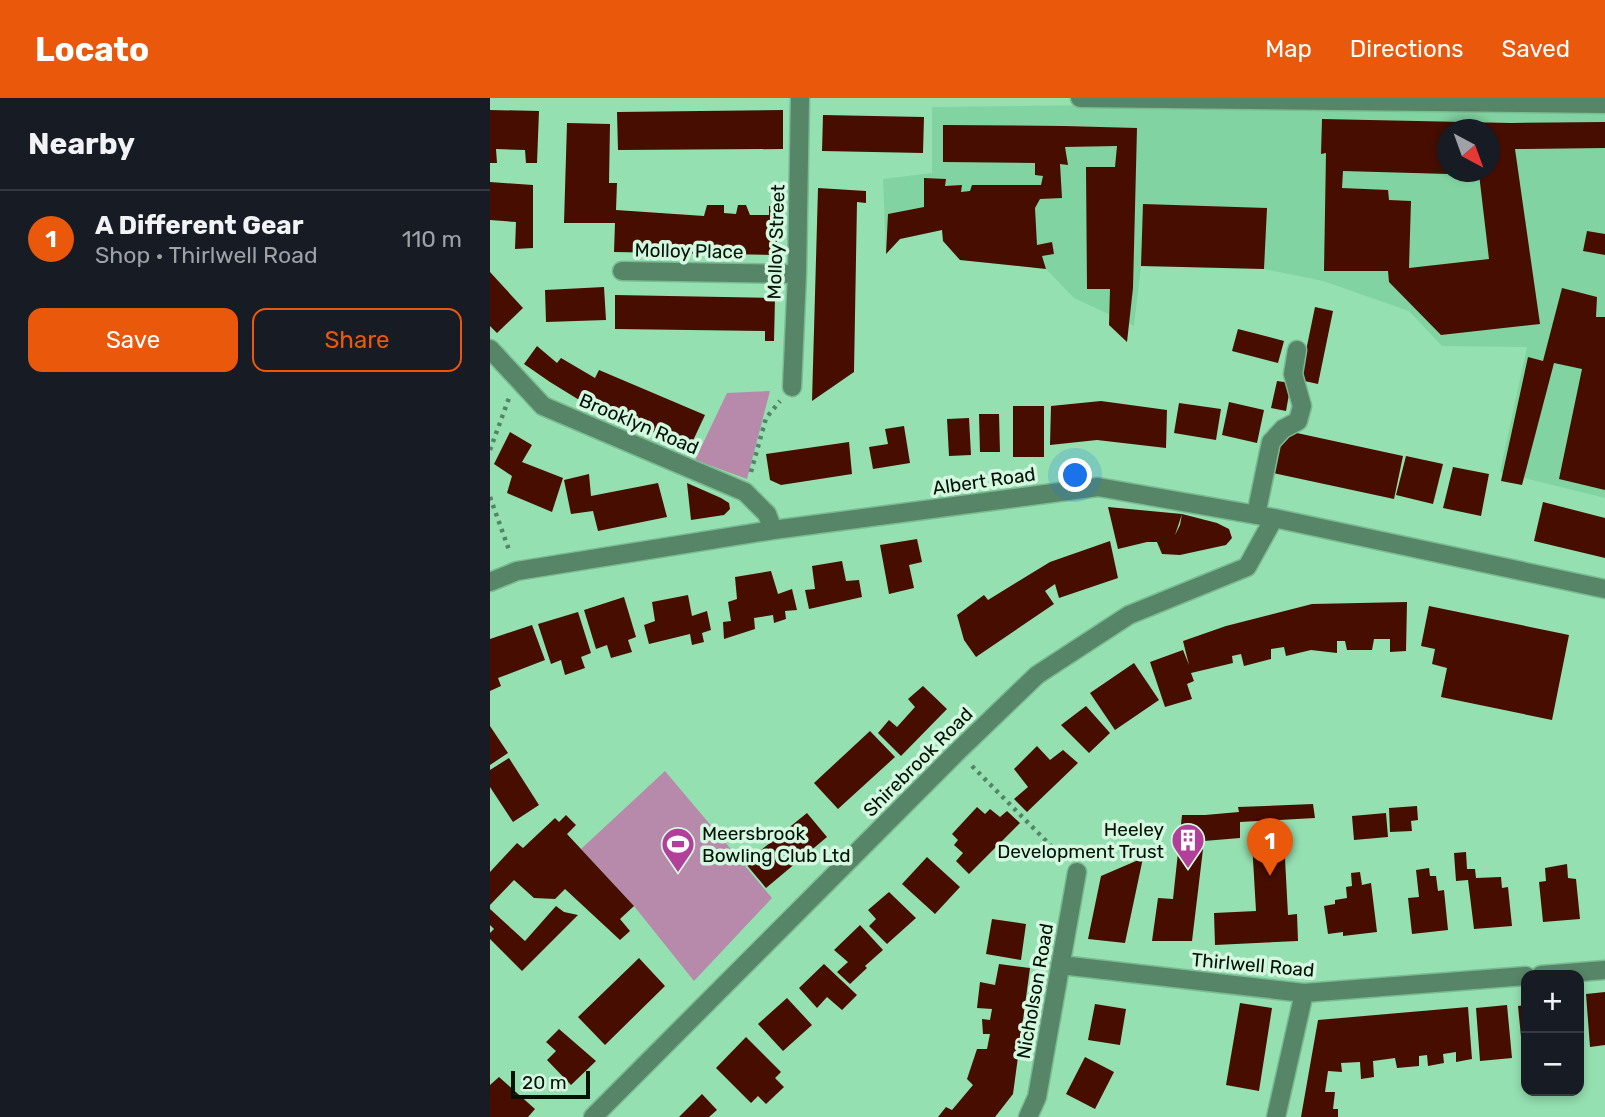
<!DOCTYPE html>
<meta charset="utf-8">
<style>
:root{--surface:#171b24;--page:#20242c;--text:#f1f3f6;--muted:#9ea1a6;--line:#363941;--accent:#ea580c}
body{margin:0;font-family:Rubik,sans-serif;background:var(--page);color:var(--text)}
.controls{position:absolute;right:21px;bottom:21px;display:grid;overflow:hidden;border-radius:14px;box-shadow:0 4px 10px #0003}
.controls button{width:63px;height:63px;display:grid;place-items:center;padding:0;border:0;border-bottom:2px solid var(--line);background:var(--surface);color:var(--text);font:35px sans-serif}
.compass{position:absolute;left:947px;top:21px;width:63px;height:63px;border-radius:50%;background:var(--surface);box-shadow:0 4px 10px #0003;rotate:139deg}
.scale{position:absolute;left:21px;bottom:18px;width:79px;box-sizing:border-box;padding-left:7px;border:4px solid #001106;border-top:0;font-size:19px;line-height:24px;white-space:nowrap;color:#001106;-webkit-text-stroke:5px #d3f7df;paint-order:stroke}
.you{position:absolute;left:586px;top:378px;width:24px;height:24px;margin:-18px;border:5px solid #fff;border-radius:50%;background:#1a73e8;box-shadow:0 0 0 10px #1a73e833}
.badge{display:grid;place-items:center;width:46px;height:46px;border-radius:50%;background:var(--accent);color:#fff;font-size:23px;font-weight:700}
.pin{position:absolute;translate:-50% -58px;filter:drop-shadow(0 2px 4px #0008)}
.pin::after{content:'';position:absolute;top:37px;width:24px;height:21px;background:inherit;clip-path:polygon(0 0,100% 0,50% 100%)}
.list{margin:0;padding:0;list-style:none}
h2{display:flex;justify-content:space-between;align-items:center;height:91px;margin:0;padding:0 28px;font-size:30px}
h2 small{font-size:23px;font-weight:400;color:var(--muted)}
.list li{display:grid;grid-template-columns:46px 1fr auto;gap:21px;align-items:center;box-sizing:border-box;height:98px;padding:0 28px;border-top:2px solid var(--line)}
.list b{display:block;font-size:26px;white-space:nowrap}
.list p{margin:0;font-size:23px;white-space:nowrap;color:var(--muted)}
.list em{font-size:23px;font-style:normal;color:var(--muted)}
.actions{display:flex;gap:14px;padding:21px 28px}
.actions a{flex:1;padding:16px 0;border:2px solid var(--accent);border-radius:14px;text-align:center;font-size:24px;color:var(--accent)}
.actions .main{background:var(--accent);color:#fff}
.map{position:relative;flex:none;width:1115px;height:1019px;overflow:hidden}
header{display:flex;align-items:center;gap:42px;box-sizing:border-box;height:98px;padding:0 35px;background:var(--accent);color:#fff}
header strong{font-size:33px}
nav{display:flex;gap:38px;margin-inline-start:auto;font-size:24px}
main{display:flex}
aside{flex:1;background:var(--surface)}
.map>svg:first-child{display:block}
.built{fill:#82d3a2;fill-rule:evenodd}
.green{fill:#b78aab}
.building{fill:#470e00;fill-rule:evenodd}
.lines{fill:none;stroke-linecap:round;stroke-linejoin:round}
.minor-casing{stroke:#7abb92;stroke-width:21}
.path{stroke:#538465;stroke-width:4.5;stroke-dasharray:3.5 5;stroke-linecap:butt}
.minor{stroke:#578568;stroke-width:18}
.labels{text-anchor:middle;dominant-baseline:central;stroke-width:7;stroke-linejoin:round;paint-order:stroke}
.street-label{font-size:19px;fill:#001106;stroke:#d3f7df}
.poi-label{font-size:19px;fill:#001106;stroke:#d3f7df;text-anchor:end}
</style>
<header>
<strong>Locato</strong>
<nav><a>Map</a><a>Directions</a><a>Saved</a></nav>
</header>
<main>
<aside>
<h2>Nearby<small></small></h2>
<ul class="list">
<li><span class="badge">1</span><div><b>A Different Gear</b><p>Shop · Thirlwell Road</p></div><em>110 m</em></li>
</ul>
<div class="actions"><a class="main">Save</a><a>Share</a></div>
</aside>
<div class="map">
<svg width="1115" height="1019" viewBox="0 0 1115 1019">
<rect width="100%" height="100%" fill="#95e0b1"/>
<path class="built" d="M1027,2H1115V400L1010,374L1037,249L952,248L919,213L833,183L774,171L651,168L644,228L584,200L556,171L470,162L453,143L452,132L410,141L396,156L393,81L442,75V9ZM958,32H1000V74H958Z"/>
<path class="green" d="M280,293L257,381L205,362L237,295Z
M175,673L282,800L204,883L144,808L91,751Z"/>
<path class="building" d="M0,12L49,13L47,65H36L35,52L6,51L7,65H0Z
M293,12V51L128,52L127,14Z
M333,17L434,19L433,55L332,53Z
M832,21L1021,25L1115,24V50L1025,51L1050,226L951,237L899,184L898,173H834L836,55L831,56ZM958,32H1000V74H960V76H989L999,161L919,170L921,103L899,102L898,92L852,90L853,73L958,76Z
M77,25L120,26L119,85H127L126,112L214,118L217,107H234V115L246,116L248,107H256L260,117H279V108H287V157L124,154L125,125H74Z
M453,27L574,28L647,30L643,190L637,244L619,227L620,191H597L596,69H625L627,48L575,49L578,67L570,66L572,100L550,101L545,110L547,147L562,144L564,156L552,158L556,171L470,162L453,143L452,132L410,141L396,156L398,116L434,109V80L456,81L455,88L472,87L471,94L480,93L482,87H551L553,78L545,77V65L453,64Z
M0,84L43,87V150L25,151L26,124L0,122Z
M328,90L376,93V105L367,104L364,274L322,303Z
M653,106L777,110L774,171L651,168Z
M1097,133L1115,136V157L1093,153Z
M0,174L33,210L7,235L0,228Z
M114,189L116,222L56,224L55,192Z
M1072,190L1107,199L1106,219H1115V392L1069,381L1092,271L1064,265L1032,387L1011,383L1038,259L1053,263Z
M125,197L285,200L284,243H275V233L125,231Z
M825,209L843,213L828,286L810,282Z
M748,231L794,243L788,265L742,253Z
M47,248L67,265L71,260L105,280L109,272L215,317L200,349L99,308L60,284L34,266Z
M787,283L801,285L796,313L781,310Z
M611,303L677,312L676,350L607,342L560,347L561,308Z
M739,304L774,312L767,345L732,337Z
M689,305L731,311L726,342L684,335Z
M523,308H554V359H523Z
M489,316H509L510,354H490Z
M479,320L481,357L459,358L457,321Z
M414,328L420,365L383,371L379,349L398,346L395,331Z
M793,332L913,358L904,401L783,375Z
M20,334L42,347L32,364L73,380L62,414L17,395L22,378L4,366Z
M359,344L362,376L291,387L280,382L276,356Z
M916,358L953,366L943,406L906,397Z
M963,369L999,376L991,418L953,410Z
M99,376L101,398L168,385L177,419L108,433L103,413L81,416L74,382Z
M197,385L231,400L239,405L240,411L234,417L201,422Z
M1053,404L1115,420V460L1044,443Z
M618,409L692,416L685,437L690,427L692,416L727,425L739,431L742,440L736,447L690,457L672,456L667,444H657L628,451Z
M427,441L432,464L419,467L424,490L399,496L390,447Z
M620,443L628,480L569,500L565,486L555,493L564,506L486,559L474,542L467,517L494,497L498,502L560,464Z
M352,463L356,483L369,482L372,499L319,511L315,492L325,491L322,468Z
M281,473L288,496L302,491L307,512L295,513L296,521L284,525L283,517L264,520L265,531L234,541L233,524L241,523L238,504L247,501L245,479Z
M198,497L202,518L217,513L221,532L212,535L214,544L202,547L200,536L159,546L154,527L165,523L162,504Z
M134,499L146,539L138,542L142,554L121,560L117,547L106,551L94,512Z
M917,504L916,553L900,554V541H884L882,552H857L855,543H847V555L821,552L796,558L794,549L781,551V561L754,568L751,556L742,558L743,565L701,575L704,583L697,586L702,601L675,609L660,564L693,552L699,567L693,543L736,528L822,506Z
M939,508L1079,537L1062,622L951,599L957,570L942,566L945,551L931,548Z
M88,514L101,555L91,559L95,570L75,577L71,562L61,566L48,526Z
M42,527L55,562L8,580L11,588L0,593V541Z
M644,565L669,602L625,632L600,595Z
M433,588L457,611L411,658L388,635L399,622L407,629L425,609L418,601Z
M596,608L620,635L599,655L571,627Z
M0,628L18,655L0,667Z
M380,633L405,659L348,711L324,685Z
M547,648L560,662L573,652L588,665L537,714L524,701L538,689L524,671Z
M19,660L49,707L23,724L0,689V672Z
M823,706L825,720L750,724V740L714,743L702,843H662L668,800L683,801L692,717H715L749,714L748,709Z
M927,708L928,722L921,723L922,733L900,734L899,710Z
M487,709L495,716L500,711L510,719L517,713L530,725L479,776L466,763L473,755L464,747L468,742L462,736Z
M317,715L337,739L276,790L255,765Z
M896,715L898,739L864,742L862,718Z
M76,717L86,727L77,736L144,808L130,821L140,833L130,842L75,791L65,801L44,800L24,782L0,807V774L27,745L33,750L65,720L69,724Z
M794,742L798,817L807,816L808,843L725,847L724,815L766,813L762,744Z
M976,754L977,771H985L986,780L1011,779L1012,790L1018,789L1022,828L984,831L978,782L966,783L964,755Z
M437,759L470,789L445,816L412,786Z
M653,760L635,845L598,841L611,778Z
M1077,766L1078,780L1086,781L1090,821L1053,824L1049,784L1056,783L1055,770Z
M939,770L940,778H946L948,793L954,792L958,832L922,836L918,800L929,799L926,772Z
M870,774L872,787L881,785L887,834L853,838V834L838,836L834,808L845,806V802L857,800L856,789L862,788L861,775Z
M399,794L426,820L397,846L379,828L386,821L378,812Z
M66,808L74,814L88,817L32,873L0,841V835L4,831L0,827V811L35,843Z
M502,821L536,826L531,862L496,856Z
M370,827L393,852L375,868L377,870L360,886L347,874L358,864L344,852Z
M149,860L175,888L115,947L88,919Z
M334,866L367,897L352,912L337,899L327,910L309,890Z
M509,866L540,870L523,996L505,1019H448L456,1009L462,1012L483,987L477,981L487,951H497L500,936H493L492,921L500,922L502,911L487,910L490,884L505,887Z
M1115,894V947L1100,949L1096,896Z
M297,900L322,927L293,953L268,926Z
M750,905L782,910L769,993L736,987Z
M605,906L636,911L630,947L598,942Z
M1089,906H1091L1094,941L1089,942Z
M1017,907L1022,960L990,963L986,910Z
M1036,907V949H1032L1028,908Z
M978,909L982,961L966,964V954L953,956L954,965L938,968L937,957L929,958V968L907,970L905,960L883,963L884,979L871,981L870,964L851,965L852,974L838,973L835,994H845L843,1011H848V1019H811L828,922Z
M69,931L106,963L81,987L57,962L66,953L56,944Z
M256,939L291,974L285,980L294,989L276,1006L268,998L261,1005L226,970Z
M595,959L624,974L605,1011L576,996Z
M9,979L45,1011L38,1019H0V987Z
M212,996L227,1012L219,1019H189Z"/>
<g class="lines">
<defs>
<path id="minor" d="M590,0L1115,6
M132,173L307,176
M0,251L53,308L255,394L277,416L283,432
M302,289L307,176L310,0
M766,417L781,344L793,331L808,323L812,308L803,276L807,252
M0,484L27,473L283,432L608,389L784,420L1115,491
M571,867L814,895L1036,878
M1051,877L1115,872
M103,1019L467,654L547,577L639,517L757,469L784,420
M538,1019L547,999L587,774
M786,1019L814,895"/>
</defs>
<use href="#minor" class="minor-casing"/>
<path class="path" d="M0,352L19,300
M261,374L276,320L290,303
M0,399L19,452
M482,668L574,761"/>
<use href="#minor" class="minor"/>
</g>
<defs>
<symbol id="building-pin" viewBox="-11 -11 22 30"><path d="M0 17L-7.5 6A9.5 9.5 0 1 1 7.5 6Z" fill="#b2409b" stroke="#d3f7df"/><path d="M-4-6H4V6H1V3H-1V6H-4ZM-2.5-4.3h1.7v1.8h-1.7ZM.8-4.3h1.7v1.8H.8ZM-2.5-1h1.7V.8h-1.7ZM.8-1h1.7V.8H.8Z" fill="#fff"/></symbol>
<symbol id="stadium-pin" viewBox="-11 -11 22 30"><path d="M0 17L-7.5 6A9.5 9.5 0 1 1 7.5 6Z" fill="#b2409b" stroke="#d3f7df"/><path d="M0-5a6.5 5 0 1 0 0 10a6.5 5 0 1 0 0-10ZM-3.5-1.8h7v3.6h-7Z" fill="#fff"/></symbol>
</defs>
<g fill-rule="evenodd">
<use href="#building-pin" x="679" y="723" width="38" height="52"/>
<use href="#stadium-pin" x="169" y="727" width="38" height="52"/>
</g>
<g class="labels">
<g class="street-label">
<text transform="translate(286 144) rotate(-88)">Molloy Street</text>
<text transform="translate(199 153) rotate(1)">Molloy Place</text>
<text transform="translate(149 326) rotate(23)">Brooklyn Road</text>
<text transform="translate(494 383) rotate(-8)">Albert Road</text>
<text transform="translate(428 664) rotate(-45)">Shirebrook Road</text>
<text transform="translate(763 867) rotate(5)">Thirlwell Road</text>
<text transform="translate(545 893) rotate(-80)">Nicholson Road</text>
</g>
<g class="poi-label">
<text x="674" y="731">Heeley<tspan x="674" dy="22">Development Trust</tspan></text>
<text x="212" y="735" text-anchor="start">Meersbrook<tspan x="212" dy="22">Bowling Club Ltd</tspan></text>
</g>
</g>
</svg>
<div class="controls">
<button>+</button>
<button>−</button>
</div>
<svg class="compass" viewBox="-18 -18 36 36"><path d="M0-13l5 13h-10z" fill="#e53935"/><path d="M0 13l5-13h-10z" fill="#9ea1a6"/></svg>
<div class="scale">20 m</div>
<div class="you"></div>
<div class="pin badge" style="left:780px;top:778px">1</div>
</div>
</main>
